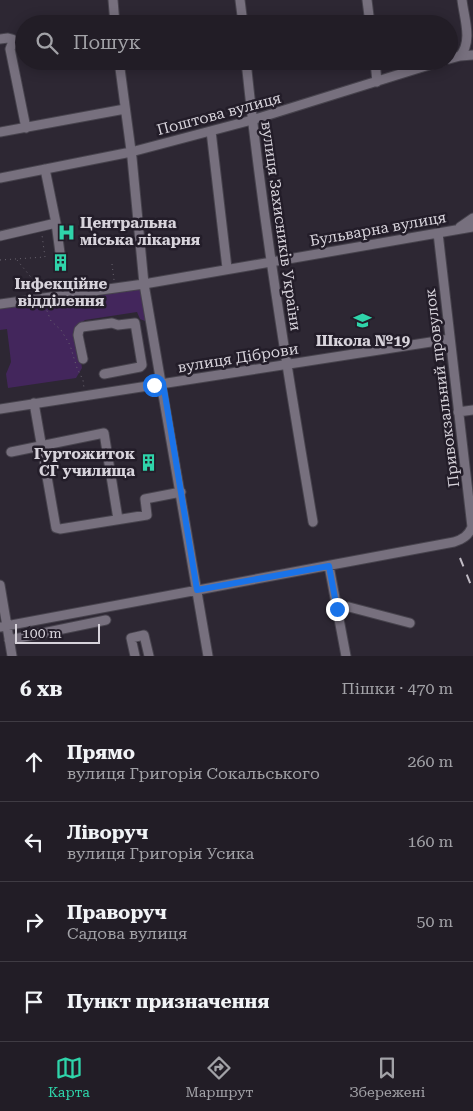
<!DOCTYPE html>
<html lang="uk">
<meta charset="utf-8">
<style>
:root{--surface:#221d26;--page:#2e2a32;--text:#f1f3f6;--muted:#a2a2a7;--line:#3f3b43;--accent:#2fd4aa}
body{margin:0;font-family:"Roboto Serif",serif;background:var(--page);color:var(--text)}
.scale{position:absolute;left:15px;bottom:12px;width:85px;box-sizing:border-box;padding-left:5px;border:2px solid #d7d3db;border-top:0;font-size:14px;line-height:18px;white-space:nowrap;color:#d7d3db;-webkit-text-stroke:4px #231d29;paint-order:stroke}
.stop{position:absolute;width:15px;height:15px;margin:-11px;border:4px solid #1a73e8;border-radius:50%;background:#fff}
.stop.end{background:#1a73e8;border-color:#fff;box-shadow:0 1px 5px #0008}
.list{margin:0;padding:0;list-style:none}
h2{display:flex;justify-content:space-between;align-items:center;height:65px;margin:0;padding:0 20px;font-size:21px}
h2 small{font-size:16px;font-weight:400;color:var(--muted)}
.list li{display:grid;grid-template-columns:32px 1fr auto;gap:15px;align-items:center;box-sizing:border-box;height:80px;padding:0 20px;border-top:1px solid var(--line)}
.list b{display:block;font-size:19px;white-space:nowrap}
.list p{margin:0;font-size:16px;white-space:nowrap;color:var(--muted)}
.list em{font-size:16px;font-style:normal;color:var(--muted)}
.icon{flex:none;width:28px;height:28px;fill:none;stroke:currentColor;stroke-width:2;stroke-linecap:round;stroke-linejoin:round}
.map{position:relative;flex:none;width:473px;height:656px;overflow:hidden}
.search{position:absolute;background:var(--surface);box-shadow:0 2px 12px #0003;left:15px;right:15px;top:15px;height:55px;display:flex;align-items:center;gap:12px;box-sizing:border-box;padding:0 18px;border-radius:28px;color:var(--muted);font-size:19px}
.sheet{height:385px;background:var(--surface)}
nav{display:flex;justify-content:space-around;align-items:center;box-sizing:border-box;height:70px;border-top:1px solid var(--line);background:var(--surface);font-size:14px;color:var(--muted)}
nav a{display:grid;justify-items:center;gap:2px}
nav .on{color:var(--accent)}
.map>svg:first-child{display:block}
.green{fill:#43265c}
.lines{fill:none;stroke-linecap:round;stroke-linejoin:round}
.minor-casing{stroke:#47434d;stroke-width:11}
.path{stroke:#6b6671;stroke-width:1;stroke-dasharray:1 4;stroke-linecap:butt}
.minor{stroke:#77707e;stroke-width:9}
.rail{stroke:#c0bbc4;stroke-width:2;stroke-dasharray:9 9;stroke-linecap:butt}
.route{stroke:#1a73e8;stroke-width:6}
.labels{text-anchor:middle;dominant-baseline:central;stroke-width:5;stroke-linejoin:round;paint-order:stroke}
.street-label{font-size:15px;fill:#d7d3db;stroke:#231d29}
.poi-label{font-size:15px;font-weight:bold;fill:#d7d3db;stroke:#231d29}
</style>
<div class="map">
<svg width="473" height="656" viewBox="0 0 473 656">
<rect width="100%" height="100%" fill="#2d2733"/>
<path class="green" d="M139,288L141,291L147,319L145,321L140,319L137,312L85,320L76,327L82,368L76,378L8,388L6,374L11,362L7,329L0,330V309Z"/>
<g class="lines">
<defs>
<path id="minor" d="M113,0L115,24
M240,0L243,24
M367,0L370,24
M0,39L8,38L12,39V44L10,49L26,128
M460,56C473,41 464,18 462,0
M449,59L460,56L473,55
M119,61L132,158L144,284L208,656
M246,61C262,216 287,369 313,522
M375,61L377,82
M211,131L227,268
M0,132L125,109
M45,169L56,223L60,253
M0,178L131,152L252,120L442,61
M460,227L473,218
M0,236L56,223
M0,304L144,284L473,227
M83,359L78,335L79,330L82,327L112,323L118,325L135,323L142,365L140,367L104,374
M34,403L56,528L60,529L147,515L145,499L181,492
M0,409L450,339
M458,412L473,410
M11,452L104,433L118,519
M329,566L346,656
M0,585L12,656
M337,609L349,607L410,623
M0,627L454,542C463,539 468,536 472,527L438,233
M9,640L106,620
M135,656L131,638L144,635L149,656"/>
</defs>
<use href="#minor" class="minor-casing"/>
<path class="path" d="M0,260L45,257L42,235
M17,260L34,281L39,292
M112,264L114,280
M45,306L51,321L61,330L70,345L77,368L83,380L84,388"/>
<use href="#minor" class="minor"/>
<path class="rail" d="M460,558L473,590"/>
</g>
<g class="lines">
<path class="route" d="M154,385L163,383L197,590L329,566L337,609"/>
</g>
<defs>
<symbol id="hospital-bare" viewBox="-9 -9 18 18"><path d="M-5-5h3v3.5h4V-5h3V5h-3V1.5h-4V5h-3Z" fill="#2fd4aa" stroke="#231d29" stroke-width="2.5" paint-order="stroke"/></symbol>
<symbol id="building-bare" viewBox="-9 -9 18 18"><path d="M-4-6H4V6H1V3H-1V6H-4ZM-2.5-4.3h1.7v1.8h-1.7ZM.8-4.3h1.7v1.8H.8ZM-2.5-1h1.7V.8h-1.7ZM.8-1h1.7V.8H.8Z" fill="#2fd4aa" stroke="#231d29" stroke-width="2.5" paint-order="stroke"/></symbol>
<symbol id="school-bare" viewBox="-9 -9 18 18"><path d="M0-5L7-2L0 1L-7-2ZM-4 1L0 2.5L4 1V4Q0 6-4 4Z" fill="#2fd4aa" stroke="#231d29" stroke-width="2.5" paint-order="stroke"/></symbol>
</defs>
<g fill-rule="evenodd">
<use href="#hospital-bare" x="54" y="220" width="25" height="25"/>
<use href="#building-bare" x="48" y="250" width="25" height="25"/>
<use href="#school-bare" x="350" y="308" width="25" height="25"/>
<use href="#building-bare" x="136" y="450" width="25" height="25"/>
</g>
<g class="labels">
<g class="street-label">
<text transform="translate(219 114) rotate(-15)">Поштова вулиця</text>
<text transform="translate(281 226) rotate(82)">вулиця Захисників України</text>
<text transform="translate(378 229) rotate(-10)">Бульварна вулиця</text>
<text transform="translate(238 358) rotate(-9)">вулиця Діброви</text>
<text transform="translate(442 388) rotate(-97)">Привокзальний провулок</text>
</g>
<g class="poi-label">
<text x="80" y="223" text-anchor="start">Центральна<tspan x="80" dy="17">міська лікарня</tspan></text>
<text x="61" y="284">Інфекційне<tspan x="61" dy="17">відділення</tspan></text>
<text x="363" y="341">Школа №19</text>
<text x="135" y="454" text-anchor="end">Гуртожиток<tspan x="135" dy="17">СГ училища</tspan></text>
</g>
</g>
</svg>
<div class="scale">100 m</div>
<div class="stop" style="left:154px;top:385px"></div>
<div class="stop end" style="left:337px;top:609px"></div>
<div class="search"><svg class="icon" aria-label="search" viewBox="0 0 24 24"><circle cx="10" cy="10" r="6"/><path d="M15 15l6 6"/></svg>Пошук</div>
</div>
<section class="sheet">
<h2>6 хв<small>Пішки · 470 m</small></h2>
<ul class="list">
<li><svg class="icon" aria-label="ahead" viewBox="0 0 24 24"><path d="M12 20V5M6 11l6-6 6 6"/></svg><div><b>Прямо</b><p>вулиця Григорія Сокальського</p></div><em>260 m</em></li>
<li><svg class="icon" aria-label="left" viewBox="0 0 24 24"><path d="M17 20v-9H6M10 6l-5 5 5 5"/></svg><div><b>Ліворуч</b><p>вулиця Григорія Усика</p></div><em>160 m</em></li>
<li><svg class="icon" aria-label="right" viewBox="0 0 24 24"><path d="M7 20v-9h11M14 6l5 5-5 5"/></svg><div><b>Праворуч</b><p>Садова вулиця</p></div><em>50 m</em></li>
<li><svg class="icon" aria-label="arrive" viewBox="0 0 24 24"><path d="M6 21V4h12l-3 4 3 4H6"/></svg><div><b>Пункт призначення</b></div></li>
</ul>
</section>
<nav>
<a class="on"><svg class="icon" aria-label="map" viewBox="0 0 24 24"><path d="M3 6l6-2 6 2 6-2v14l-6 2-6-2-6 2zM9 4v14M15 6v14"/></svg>Карта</a>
<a><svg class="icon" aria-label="directions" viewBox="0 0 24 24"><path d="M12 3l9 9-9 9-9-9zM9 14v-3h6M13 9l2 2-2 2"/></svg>Маршрут</a>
<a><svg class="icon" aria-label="saved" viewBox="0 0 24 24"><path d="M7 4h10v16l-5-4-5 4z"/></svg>Збережені</a>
</nav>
